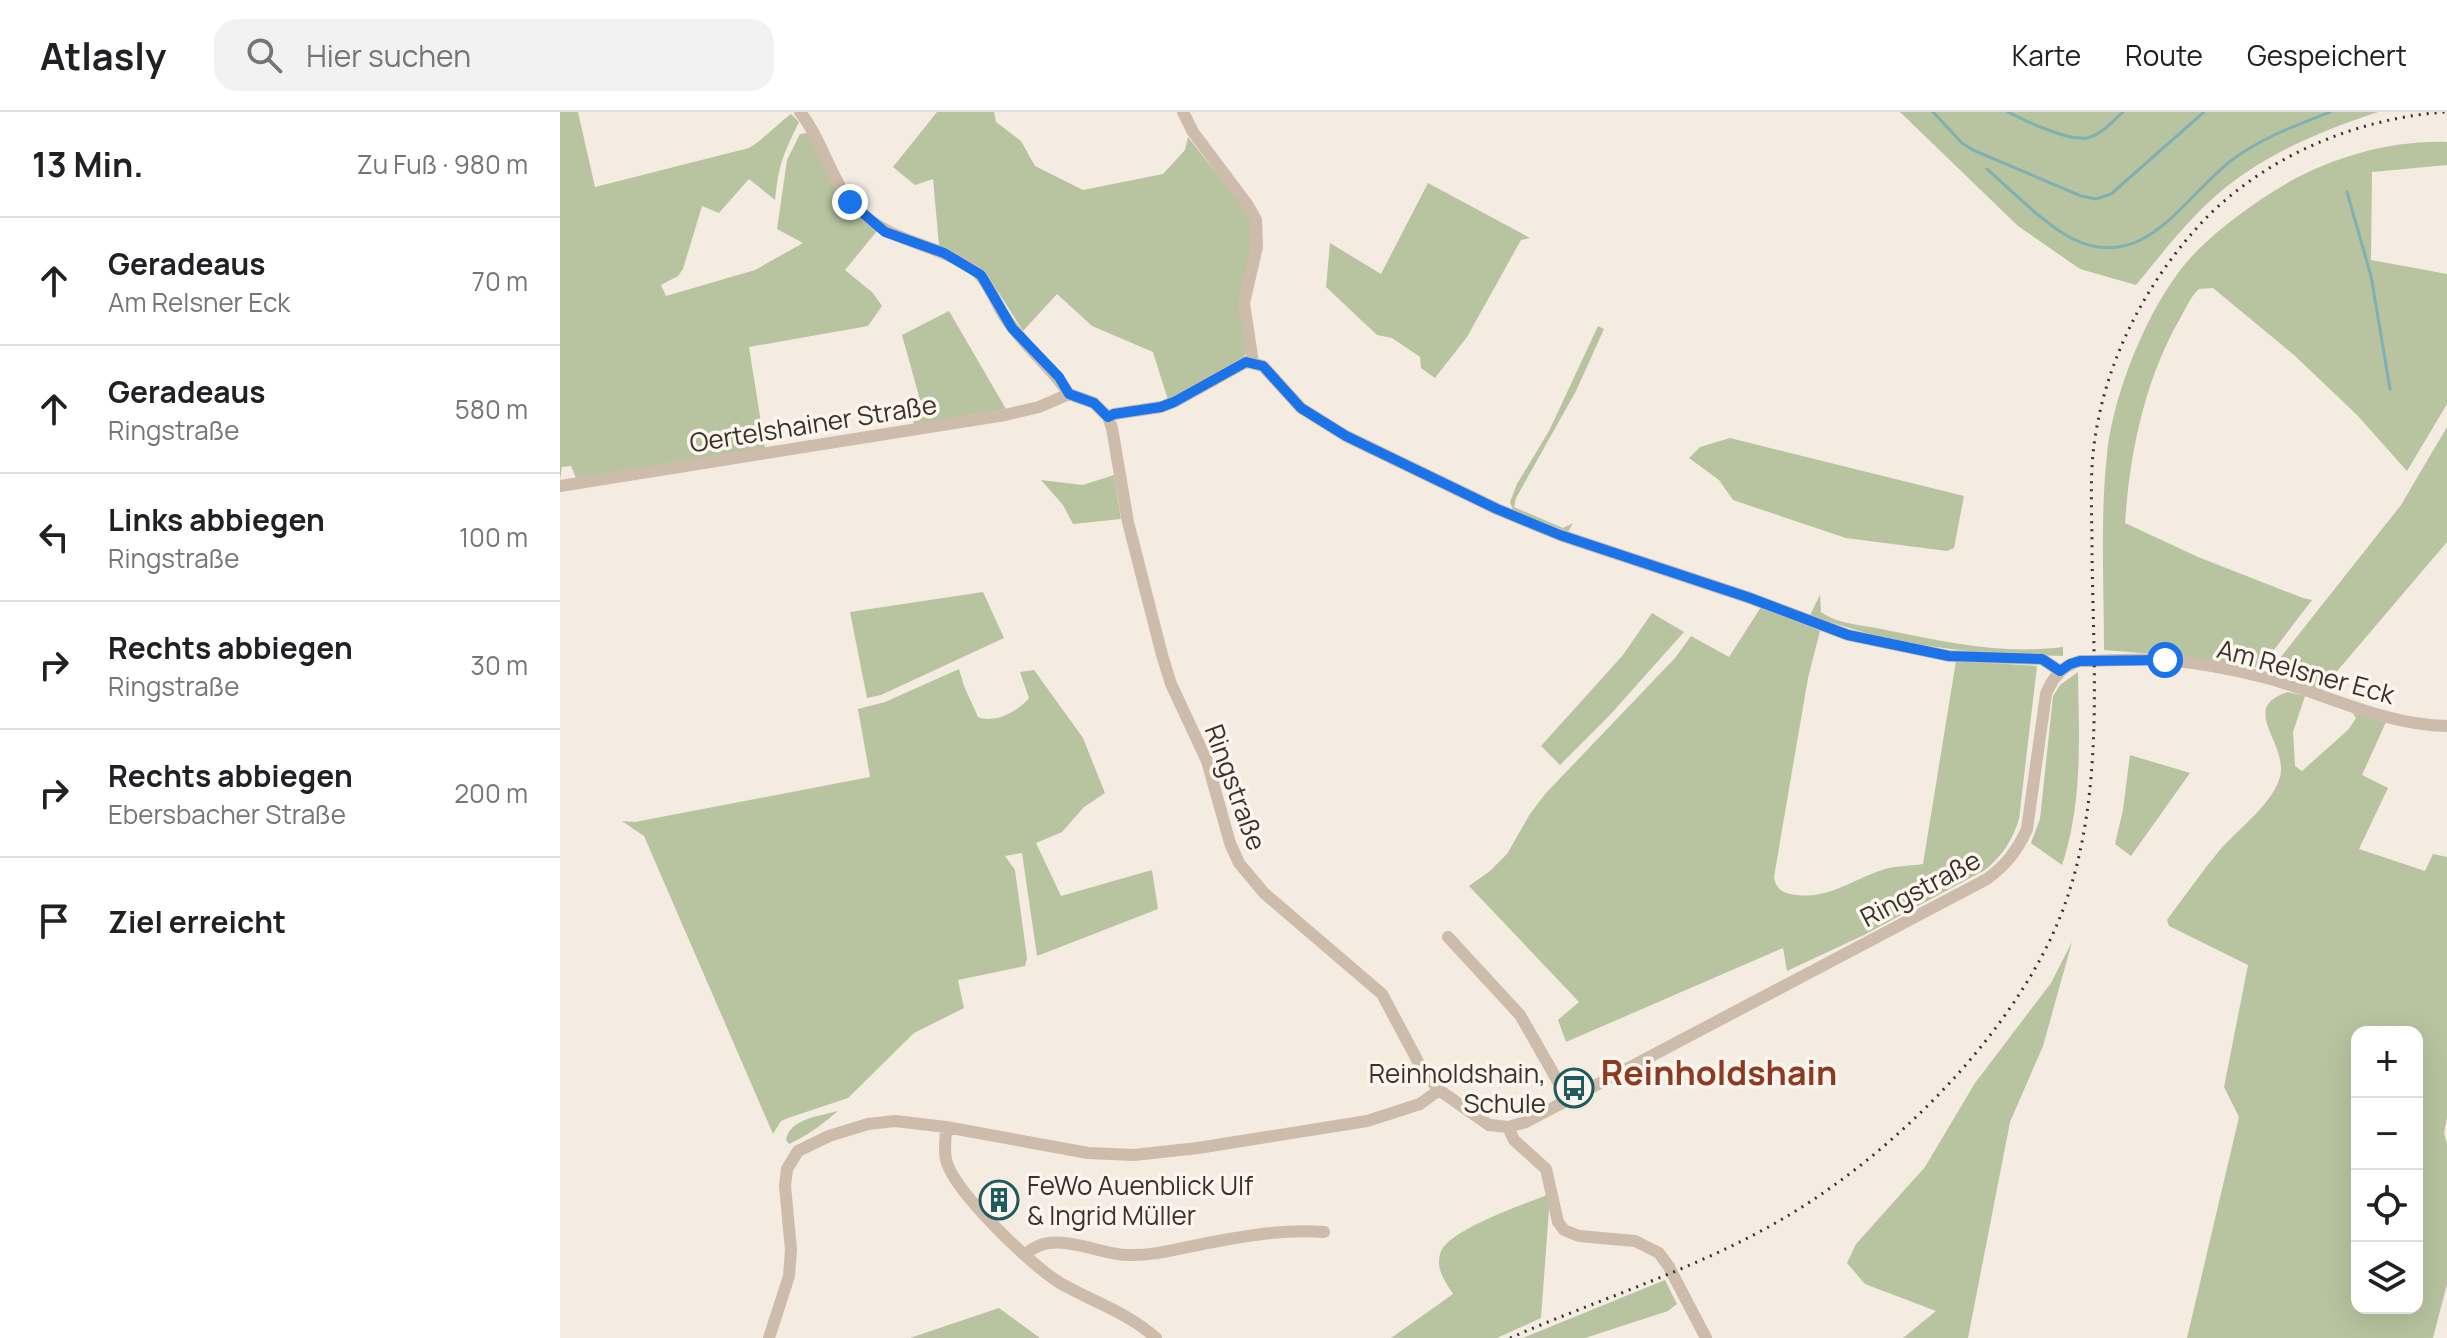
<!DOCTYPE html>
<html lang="de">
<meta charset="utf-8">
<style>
:root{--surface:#fff;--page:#f2f2f2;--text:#202124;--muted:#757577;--line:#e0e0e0}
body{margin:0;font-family:Manrope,sans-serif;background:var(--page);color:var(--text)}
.controls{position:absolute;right:24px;bottom:24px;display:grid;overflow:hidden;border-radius:16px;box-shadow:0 8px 32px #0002}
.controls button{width:72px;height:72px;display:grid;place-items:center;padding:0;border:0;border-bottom:2px solid var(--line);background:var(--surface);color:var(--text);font:40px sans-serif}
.stop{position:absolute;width:24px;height:24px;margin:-18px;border:6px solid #1a73e8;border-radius:50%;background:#fff}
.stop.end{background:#1a73e8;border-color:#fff;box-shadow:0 2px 8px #0008}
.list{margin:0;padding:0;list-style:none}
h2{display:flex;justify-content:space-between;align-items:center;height:104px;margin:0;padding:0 32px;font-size:34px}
h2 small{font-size:26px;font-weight:400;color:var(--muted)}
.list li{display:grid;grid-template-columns:52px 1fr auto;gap:24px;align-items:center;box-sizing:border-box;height:128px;padding:0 32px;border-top:2px solid var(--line)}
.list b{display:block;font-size:30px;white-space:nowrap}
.list p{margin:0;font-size:26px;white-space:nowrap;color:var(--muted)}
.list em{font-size:26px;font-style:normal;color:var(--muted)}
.icon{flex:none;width:44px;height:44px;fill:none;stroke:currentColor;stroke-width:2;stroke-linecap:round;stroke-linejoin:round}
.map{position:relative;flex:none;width:1887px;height:1226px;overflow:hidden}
header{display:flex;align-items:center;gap:48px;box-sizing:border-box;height:112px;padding:0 40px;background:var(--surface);border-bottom:2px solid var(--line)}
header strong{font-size:38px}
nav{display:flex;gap:44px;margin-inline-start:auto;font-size:28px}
.search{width:560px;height:72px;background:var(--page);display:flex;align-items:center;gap:20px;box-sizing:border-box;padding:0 28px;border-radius:24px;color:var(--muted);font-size:30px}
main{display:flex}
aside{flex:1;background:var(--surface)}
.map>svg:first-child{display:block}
.green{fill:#b8c4a0;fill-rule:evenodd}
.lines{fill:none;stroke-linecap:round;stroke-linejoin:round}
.stream{stroke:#7fb0b2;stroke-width:3}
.minor{stroke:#cdbbac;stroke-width:12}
.rail{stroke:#3b302b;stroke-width:3;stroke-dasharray:2 6;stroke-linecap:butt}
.route{stroke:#1a73e8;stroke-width:10}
.labels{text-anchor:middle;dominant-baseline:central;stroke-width:7;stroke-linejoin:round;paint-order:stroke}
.street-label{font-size:26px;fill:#3b302b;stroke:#fbf5ee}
.poi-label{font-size:26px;fill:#3b302b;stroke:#fbf5ee;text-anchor:end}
.district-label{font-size:34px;font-weight:bold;fill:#8c3b22;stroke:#fbf5ee}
</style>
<header>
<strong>Atlasly</strong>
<div class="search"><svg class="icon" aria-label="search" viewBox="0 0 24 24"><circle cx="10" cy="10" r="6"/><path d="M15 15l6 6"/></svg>Hier suchen</div>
<nav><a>Karte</a><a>Route</a><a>Gespeichert</a></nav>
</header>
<main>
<aside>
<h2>13 Min.<small>Zu Fuß · 980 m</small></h2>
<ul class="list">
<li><svg class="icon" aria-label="ahead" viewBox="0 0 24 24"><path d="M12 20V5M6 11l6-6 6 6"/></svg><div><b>Geradeaus</b><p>Am Relsner Eck</p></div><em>70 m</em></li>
<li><svg class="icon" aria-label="ahead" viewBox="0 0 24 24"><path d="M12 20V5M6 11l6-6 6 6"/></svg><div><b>Geradeaus</b><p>Ringstraße</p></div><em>580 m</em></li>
<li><svg class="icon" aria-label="left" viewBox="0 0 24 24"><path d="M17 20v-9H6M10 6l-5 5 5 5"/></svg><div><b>Links abbiegen</b><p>Ringstraße</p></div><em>100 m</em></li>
<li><svg class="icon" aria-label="right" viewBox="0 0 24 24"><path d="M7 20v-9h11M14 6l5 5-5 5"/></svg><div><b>Rechts abbiegen</b><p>Ringstraße</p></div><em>30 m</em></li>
<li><svg class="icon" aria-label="right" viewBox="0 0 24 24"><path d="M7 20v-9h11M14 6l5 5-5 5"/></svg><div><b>Rechts abbiegen</b><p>Ebersbacher Straße</p></div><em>200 m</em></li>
<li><svg class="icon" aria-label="arrive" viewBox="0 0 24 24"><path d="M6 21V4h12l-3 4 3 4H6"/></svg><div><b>Ziel erreicht</b></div></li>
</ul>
</aside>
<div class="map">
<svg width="1887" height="1226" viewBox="0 0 1887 1226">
<rect width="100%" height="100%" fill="#f4ebe1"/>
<path class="green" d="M0,0H18L35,75L189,36C205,26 216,13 231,2L239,10C223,43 219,51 215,88L189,67L159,101L142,94L123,157L118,164L101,173L106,184L195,158L243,131L217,117L227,48L240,22L247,21L295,101L317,119L285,158L313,181L322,194L308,214L189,235L205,336L16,366L11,354L2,355L0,368Z
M377,0H434L436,10L461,29L475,54L523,78L603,62L625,38L628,25L691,105V142L679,192L685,229L686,241L683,246L608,288L593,240L532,214L497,182L463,219L425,159L379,133L373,67L355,73L333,55Z
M1340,0H1818C1758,20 1697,45 1650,89C1623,114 1600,144 1576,173L1520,157L1458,114Z
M1887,30V53L1812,60L1811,148L1887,162V292L1847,359L1797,303L1734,243L1653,176L1639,177C1631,184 1627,194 1622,203C1585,266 1570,339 1565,411L1638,445L1743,486L1752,488L1700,556L1607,543L1544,538C1544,474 1540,406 1547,343C1553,281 1590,189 1633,143C1654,121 1678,103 1703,86C1756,50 1823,28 1887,30Z
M868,71L970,126L961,128L907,225L875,266L861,256L860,245L832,226L817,223L766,175L770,131L821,162Z
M389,199L446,297L354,312L348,287L359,284L342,223Z
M1038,214L1044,217L1016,279L956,386L954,395L1003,416L1013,411L1008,420L953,398L950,390L957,372L989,319Z
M1887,315V430L1761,578L1717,561V550L1841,393Z
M1170,326L1404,384L1394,436L1387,439L1286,426L1173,388L1159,368L1129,346L1140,335Z
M554,363L561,407L513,412L503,393L481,368L523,373Z
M423,480L444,526L321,583L307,586L290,500Z
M1260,483L1261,500C1279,513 1305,513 1326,518C1385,530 1443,543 1503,535V544C1411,542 1337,535 1250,503Z
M1201,495L1260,519L1248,566L1214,765C1216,778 1223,781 1236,783C1267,787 1291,769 1319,759C1332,754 1349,754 1363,752L1396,549L1477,554L1459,707C1452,729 1443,743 1425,758L1304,823L1227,859L1223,836L1006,930L998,908L1019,890L909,774L930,759L947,742L970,702L986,681L1115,546L1131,524L1169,545Z
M1092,501L1124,520L1049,604L1000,653L981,634L1063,543Z
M399,557L404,574L418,605C434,612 459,599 469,586L460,560L474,558L523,626L545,681L524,695L502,720L476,731L501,784L592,758L598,797L477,844L462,741L445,744L455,758L467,846L465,854L398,868L404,896L354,921L288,986L228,1006L221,1009L213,1022L84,724L62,709L75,710L310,665L298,597L325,590Z
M1518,560C1519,624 1523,691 1502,753L1471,731L1480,707L1493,584L1500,573Z
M1728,580L1745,584L1733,620L1735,654L1742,659L1789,617L1796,606L1792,601L1826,610L1802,663L1828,676L1799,737L1865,759L1873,742L1887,745V1006L1884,1021L1887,1032V1172L1873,1226H1627L1679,1005L1664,975L1688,853L1609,814L1607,808C1624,785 1641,761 1659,739C1677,718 1710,694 1719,668C1732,634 1676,596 1728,580ZM1797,920H1857V1196H1797Z
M1570,643L1630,661L1571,744L1555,732L1563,698Z
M1512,830L1483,934L1450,1010L1408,1226H1343L1376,1199L1305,1172L1287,1151L1296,1132L1365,1055L1415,971L1491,871Z
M278,999C263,1012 247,1024 229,1032L226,1028C229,1007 260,1004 278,999Z
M987,1083L989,1097L981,1206L937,1226H831L893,1182C885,1169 876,1158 880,1142C885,1119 965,1092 987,1083Z
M1105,1168L1117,1192L1108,1199L1025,1226H963Z
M439,1196L480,1226H350Z"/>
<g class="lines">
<path class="stream" d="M1373,0L1402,31L1413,38L1521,84L1536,87L1551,82L1644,0
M1448,0C1465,9 1508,29 1527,26C1541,23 1553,9 1563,0
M1427,57C1451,78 1486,114 1513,127C1587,163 1625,81 1676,45C1706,24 1737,13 1770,0
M1787,80L1811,164L1830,277"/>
<path class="minor" d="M240,0C264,30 271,72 299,99C331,129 372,132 408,153C427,165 432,184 443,202C461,232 490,253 509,282
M623,0L633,20L687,92L696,108L697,135L684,191L693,251
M509,282L534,291L548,305L554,302L601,295L614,290L686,250L703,254L741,296L786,324L937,397L1000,423L1190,486L1288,523L1389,544L1482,547L1500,559
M548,305L552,316L568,410L602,543L611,572L647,649L670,731L679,751L704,781L822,882L862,957L879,978L929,1013L948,1015L966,1010L1427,767C1447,752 1457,739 1467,717L1486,582C1493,565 1502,554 1520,549C1549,549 1578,546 1606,548C1639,551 1672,557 1703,565C1764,581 1823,613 1887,614
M0,374L445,303L479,295L509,282
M888,825L960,903L1008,987
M386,1015C386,1027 383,1040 387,1051C397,1082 472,1154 500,1171C533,1190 567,1200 596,1226
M948,1015L954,1028L986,1057L998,1110L1004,1118L1019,1124L1075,1129L1099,1141L1109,1155L1146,1226
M466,1142C493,1116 535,1142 567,1143C596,1144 625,1135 653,1130C690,1123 727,1117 764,1120
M209,1226L229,1164L231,1138L225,1074L227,1057L238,1039L269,1024L308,1012L335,1009L386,1015L528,1041L574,1043L638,1036L807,1009L860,992L879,978"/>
<path class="rail" d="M950,1226C1039,1187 1134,1158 1219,1109C1321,1050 1427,948 1483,842C1549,718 1533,572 1532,436C1532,405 1530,373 1533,342C1542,253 1586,168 1647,105C1710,42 1799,6 1886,0"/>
</g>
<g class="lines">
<path class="route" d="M290,90L325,120L384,141L421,163L452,216L499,265L509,282L534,291L548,305L554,302L601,295L614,290L686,250L703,254L741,296L786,324L937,397L1000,423L1190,486L1288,523L1389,544L1482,547L1500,559L1510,552L1520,549L1605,548"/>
</g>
<defs>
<symbol id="bus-ring" viewBox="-11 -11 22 22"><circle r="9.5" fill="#fbf5ee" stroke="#1f5a5e" stroke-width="1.5"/><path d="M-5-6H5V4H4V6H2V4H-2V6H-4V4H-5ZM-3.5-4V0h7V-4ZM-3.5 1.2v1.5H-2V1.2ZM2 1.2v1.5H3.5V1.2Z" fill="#1f5a5e"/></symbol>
<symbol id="building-ring" viewBox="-11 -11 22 22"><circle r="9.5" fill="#fbf5ee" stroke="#1f5a5e" stroke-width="1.5"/><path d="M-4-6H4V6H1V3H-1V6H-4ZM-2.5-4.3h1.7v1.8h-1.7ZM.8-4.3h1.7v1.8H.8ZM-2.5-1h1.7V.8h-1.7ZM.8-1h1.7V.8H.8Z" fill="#1f5a5e"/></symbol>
</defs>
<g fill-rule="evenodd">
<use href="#bus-ring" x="992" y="954" width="44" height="44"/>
<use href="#building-ring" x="417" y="1066" width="44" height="44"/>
</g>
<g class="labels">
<g class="street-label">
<text transform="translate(253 311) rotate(-9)">Oertelshainer Straße</text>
<text transform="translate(1746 559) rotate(15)">Am Relsner Eck</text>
<text transform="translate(676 675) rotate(70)">Ringstraße</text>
<text transform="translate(1360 776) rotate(-28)">Ringstraße</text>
</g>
<g class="poi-label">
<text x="986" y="961">Reinholdshain,<tspan x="986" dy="30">Schule</tspan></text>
<text x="467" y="1073" text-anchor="start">FeWo Auenblick Ulf<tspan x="467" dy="30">&amp; Ingrid Müller</tspan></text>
</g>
<g class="district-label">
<text x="1159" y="960">Reinholdshain</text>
</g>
</g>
</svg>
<div class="controls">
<button>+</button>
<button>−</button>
<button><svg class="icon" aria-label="locate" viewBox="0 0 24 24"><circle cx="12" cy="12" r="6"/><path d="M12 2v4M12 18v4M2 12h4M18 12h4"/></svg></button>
<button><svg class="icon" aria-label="layers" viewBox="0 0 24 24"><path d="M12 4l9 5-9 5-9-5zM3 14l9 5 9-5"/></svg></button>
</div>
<div class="stop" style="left:1605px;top:548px"></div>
<div class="stop end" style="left:290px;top:90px"></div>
</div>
</main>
